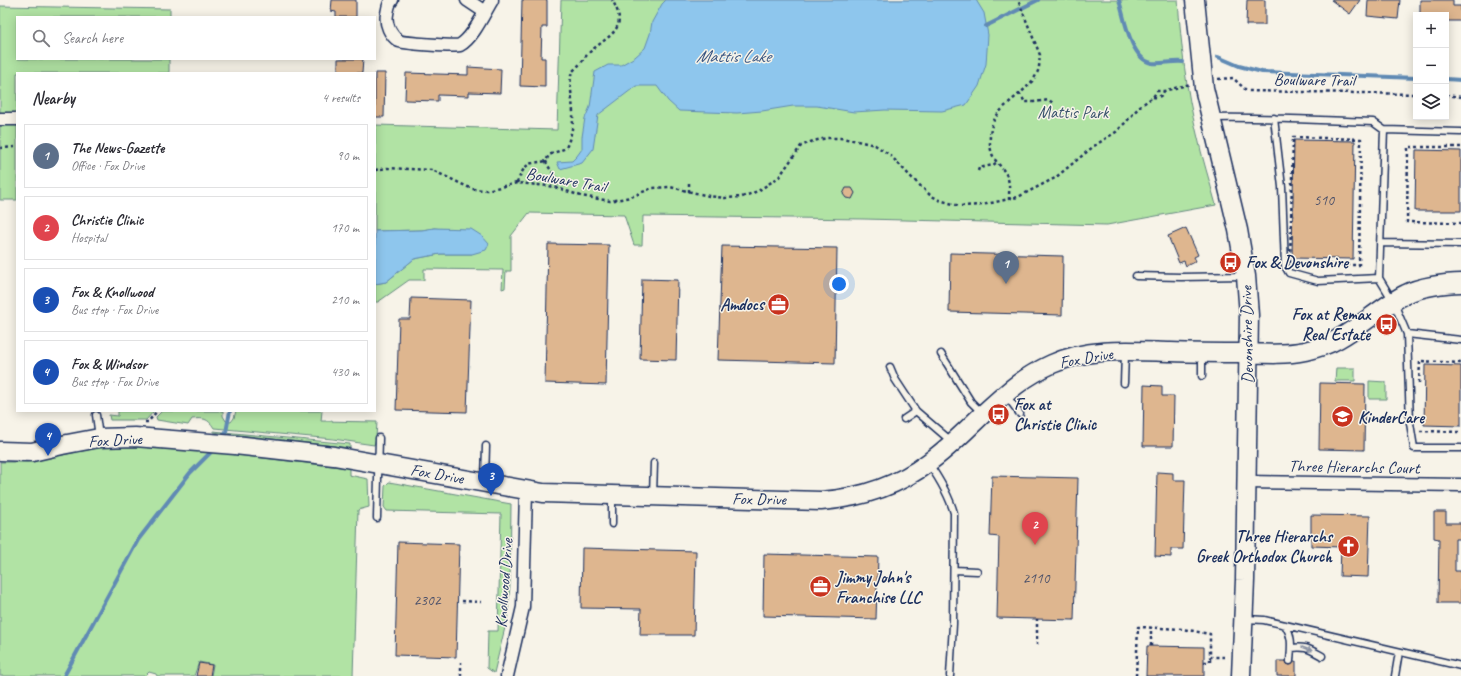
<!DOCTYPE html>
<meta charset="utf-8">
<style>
:root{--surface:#fff;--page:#f7f7f7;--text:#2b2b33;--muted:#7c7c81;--line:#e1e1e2;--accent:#ea580c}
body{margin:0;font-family:Caveat,sans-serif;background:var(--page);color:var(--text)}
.controls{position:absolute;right:12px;top:12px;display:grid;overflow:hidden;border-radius:0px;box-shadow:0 2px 10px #0003}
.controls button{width:36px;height:36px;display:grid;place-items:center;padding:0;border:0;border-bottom:1px solid var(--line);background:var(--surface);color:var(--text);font:20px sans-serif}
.you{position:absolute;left:839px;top:284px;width:14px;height:14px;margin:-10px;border:3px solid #fff;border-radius:50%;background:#1a73e8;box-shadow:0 0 0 6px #1a73e833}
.badge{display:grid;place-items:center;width:26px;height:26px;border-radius:50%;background:var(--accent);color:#fff;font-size:13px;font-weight:700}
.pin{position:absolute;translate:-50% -33px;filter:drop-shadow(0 1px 2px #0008)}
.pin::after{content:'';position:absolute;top:21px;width:14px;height:12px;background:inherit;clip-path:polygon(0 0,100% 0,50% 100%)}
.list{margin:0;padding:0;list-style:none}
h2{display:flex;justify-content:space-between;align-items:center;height:52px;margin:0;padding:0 16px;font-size:17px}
h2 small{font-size:13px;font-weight:400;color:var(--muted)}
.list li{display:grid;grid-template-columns:26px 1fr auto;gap:12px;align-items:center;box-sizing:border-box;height:64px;margin:0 8px 8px;padding:0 8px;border:1px solid var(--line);border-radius:0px}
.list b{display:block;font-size:15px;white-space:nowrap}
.list p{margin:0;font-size:13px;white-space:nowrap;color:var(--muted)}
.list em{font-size:13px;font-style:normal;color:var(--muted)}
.icon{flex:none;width:22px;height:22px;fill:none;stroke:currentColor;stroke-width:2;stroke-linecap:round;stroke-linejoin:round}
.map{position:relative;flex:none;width:1461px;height:676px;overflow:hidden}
.search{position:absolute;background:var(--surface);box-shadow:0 2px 10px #0003;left:16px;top:16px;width:360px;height:44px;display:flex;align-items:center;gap:10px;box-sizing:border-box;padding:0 14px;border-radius:0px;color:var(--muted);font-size:15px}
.panel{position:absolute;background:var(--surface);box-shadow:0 2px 10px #0003;left:16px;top:72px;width:360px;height:340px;border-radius:0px}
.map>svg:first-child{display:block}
.green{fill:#b1e3a4;stroke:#668981}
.water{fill:#8ec6ed;stroke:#608ab4}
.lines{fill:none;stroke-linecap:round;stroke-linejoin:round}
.stream{stroke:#608ab4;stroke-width:4}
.building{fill:#deb68f;stroke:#1b2f5e}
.lane-casing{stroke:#1b2f5e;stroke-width:9}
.street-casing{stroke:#1b2f5e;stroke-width:15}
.secondary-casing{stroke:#1b2f5e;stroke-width:21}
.path{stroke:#1b2f5e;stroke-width:2.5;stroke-dasharray:3 3;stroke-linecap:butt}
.lane{stroke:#f7f3e8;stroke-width:6}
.street{stroke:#f7f3e8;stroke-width:12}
.secondary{stroke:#f7f3e8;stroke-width:18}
.oneway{fill:#8991a3}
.labels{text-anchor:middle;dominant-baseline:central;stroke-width:3;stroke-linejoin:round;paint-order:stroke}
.number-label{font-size:15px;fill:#4c516a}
.street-label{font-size:17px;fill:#1b2f5e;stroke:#f7f3e8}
.park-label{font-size:17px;fill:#39536c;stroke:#f7f3e8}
.poi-label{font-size:17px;font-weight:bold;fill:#1b2f5e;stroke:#f7f3e8;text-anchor:start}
.water-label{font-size:18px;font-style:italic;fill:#385582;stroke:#f7f3e8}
</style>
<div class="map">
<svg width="1461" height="676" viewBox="0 0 1461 676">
<rect width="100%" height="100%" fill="#f7f3e8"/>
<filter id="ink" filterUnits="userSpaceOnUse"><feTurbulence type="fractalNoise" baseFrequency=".025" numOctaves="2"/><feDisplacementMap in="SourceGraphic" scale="8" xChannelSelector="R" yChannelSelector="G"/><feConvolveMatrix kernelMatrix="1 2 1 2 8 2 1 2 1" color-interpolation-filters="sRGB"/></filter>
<g filter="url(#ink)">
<path class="green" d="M561,0H1178C1181,45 1186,90 1197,134C1202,158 1210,182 1216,205L1107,225L864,219L643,216L642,245H634L624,215L529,213L511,236V271H506L505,288L502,289L503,270L424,269V280H409L378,302H375V284L386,282L414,259L440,254H472L452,230L434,228L422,230L375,231V125L557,130Z
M0,6L170,9V17H17V59H169V73H17V200H0Z
M1336,368H1355V381H1335Z
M1369,381L1386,382V399H1369Z
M118,411H154L146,420H110L109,415L118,416Z
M162,411H223V416L226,421L231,422L234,418L236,411H322L321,421L377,422L376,438L374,445L333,439L214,428C208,418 203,418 192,419L188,425L157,420L156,417Z
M213,431L350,444V448L213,432Z
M102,447H144L212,452L349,468V475L368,479L369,507L358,510L353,676H211L213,665L199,662L194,676H157L156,674L149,672L145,676H0V462H27Z
M389,482L511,504L510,583L508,615L494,673L487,668L488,631H498L501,514L387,511L384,507L385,486Z"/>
<path class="water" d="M666,0H976L984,13L988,35L986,64L979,86L966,105L942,111L885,110L854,112L817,106H793L762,111L737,113L679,111L668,101L657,86H636L598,115L593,149L582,163L560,169L557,162L572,161L577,156L582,149V137L585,118L590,107L595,72L608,65H621L635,57L645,48L650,34L652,22L662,4Z
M434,228L471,229L482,236L489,244L486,250L472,254H440L414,259L386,282L375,284V231L422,230Z"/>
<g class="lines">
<path class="stream" d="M1119,0C1124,17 1131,60 1152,63C1162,64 1173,61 1183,62
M986,26L1038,0
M1218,57L1239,66L1262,72L1416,78
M1446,79L1461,80
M221,439L226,432L230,411
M64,676L138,540L190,473L214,449"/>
</g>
<path class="building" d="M332,0H356V17H336V12L331,11Z
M522,0H547V27H542L541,58H545V87L520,86Z
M1247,0H1265V25H1246Z
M1331,0H1360L1350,14Z
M1368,0H1400L1398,19L1367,16Z
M1420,0H1453V6H1461V21H1446V15H1420Z
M338,59H363L362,73H338Z
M468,67L501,69L500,93L469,92V96L438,95V101L405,100L406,73L468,75Z
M375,73H385L384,117H375Z
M1294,140L1355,141L1353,259L1292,258Z
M1416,150L1461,151V211H1415Z
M846,188H852L855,193L852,199L846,198L843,194Z
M1186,228L1198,255L1194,257L1196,261L1186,266L1184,261L1179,263L1168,236Z
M548,244L609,245L606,385L545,383Z
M722,246L837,248L835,363L718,360Z
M950,253L1063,256L1062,315L949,312Z
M642,279L678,280L676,360L640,359Z
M411,298L471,300L467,412L396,410L399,319H410Z
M1425,365L1461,366V426L1424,425Z
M1320,383L1365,384L1364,450L1319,449Z
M1144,385L1162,386V396H1174L1173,446H1143Z
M1157,472L1173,473V480H1185L1183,549H1171V557L1155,556Z
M992,476L1078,478L1074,620L997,618L999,537L990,536Z
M1434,512H1446V523H1461V539H1455V571H1461V603H1438L1439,539L1434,538Z
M1311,515L1370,516L1368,577L1340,576L1341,547L1311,546Z
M398,542L459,544L456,657L395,655Z
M582,548L696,551L694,635H640L641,609L581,608Z
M764,554L878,557L876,619L763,616Z
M1147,646L1204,647V676H1146Z
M1277,661H1286L1287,664L1290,665L1296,661V676H1277Z
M199,663L212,665L210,676H196Z"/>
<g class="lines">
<defs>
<path id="lane" d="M1214,118C1267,117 1320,120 1373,122L1384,130L1379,278L1318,281L1289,273L1285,266L1282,187L1274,118
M1384,130L1461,132
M1380,243L1461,244
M1136,276L1181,277L1244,276
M1379,278L1393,301L1407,334L1410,423L1414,448H1461
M1407,334L1461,340
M941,354L971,402L982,413
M890,367L895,379L916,411L951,441
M1202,376V354
M1124,383L1125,353
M1006,395L1020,414
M96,415L99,437
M904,419L916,411
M929,464C940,480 949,495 954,513L953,624L950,676
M485,480L486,446
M653,495L654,463
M377,518L379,438
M612,524V497
M954,570L977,571
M1246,619L1264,620L1461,666
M1285,625C1293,637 1291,647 1290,661
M1291,648C1306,646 1309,649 1322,656
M1395,676L1399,652"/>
<path id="street" d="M392,0C388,4 388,9 387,14C385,24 390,35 399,41C402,43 455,47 460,45C473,38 484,13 492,0
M467,0L485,12
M0,119H17
M1247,482L1461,485
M507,676L523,607L526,491"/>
<path id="secondary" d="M1195,0L1204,88L1238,230L1246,276L1249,315L1245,580L1241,676
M0,451L32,452L62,445L99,438L135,437L235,445L334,456L543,493L821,501C859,498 898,486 929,462C949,448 966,430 984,413C1007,392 1023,377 1052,364C1089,347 1132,351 1171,352C1197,353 1223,353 1249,353C1267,354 1287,355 1305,351C1317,348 1328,345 1338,339C1362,326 1382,306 1406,294C1419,287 1446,283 1461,283"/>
</defs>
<use href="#lane" class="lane-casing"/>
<use href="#street" class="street-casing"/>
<use href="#secondary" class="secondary-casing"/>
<path class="path" d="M1218,79L1233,78L1247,91L1416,94
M1019,93L1025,102H1034L1049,100L1053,103
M1446,95L1461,97
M1153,97C1159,98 1162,96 1164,91
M1293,137L1361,139L1359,265L1290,264Z
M1461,147H1408L1407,222L1461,223
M0,148L17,147
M546,161C549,171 559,176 558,188
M375,170L387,168L432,170L472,189L487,190L517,183L549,186L558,188L581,196L610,201L631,197L652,188L670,187L709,196L725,198L742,197L758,191L779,177L801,146L813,141L827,138H840L853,140L875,145L890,155L912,178L930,195L939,200L960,206L982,205L1018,197L1055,178L1094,146L1116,132L1127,121L1140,106L1153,97L1157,91H1164L1190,84
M978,171L979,168L993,165L997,162
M517,183C520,176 524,164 533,163C538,162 541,162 546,161L549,155L566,148C570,138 573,129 573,118C574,109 568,80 572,72C574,70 577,67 579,65C583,61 586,55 591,51C609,35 630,29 612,0
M689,192V180
M1009,200C1009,192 1010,183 1007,176C1004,170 1000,166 996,161C989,152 989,139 991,129C996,104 1028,94 1037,73C1040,68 1039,61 1040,55L1018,0
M1419,383L1420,361L1461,363
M145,422H148L157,411
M1420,431L1461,432
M462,601L481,602
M1037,645V619
M1151,646V627
M1204,662H1210V657
M461,676V662
M1136,676L1138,627L1182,629L1210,634V657H1224"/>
<use href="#lane" class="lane"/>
<use href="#street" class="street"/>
<use href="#secondary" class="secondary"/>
</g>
<defs><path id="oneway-solid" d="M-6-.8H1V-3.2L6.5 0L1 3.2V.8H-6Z"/></defs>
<use class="oneway" href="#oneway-solid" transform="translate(1307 649) rotate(21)"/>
</g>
<defs>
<symbol id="bus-disc" viewBox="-11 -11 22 22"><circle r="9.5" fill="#c8321e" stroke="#f7f3e8"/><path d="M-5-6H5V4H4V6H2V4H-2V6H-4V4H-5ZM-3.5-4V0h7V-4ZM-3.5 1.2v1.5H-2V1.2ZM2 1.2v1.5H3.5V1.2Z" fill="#fff"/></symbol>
<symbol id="office-disc" viewBox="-11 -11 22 22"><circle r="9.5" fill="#c8321e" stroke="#f7f3e8"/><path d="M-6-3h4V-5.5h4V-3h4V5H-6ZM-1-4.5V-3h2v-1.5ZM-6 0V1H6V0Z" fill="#fff"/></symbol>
<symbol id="school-disc" viewBox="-11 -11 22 22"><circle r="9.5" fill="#c8321e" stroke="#f7f3e8"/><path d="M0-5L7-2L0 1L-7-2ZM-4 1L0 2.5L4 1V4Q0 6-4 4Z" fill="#fff"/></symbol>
<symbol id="church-disc" viewBox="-11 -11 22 22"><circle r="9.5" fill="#c8321e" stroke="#f7f3e8"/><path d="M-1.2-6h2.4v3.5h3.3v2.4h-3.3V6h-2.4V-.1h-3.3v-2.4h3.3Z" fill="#fff"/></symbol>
</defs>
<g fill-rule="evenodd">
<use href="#bus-disc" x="1218" y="250" width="25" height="25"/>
<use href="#office-disc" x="766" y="292" width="25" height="25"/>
<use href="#bus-disc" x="1374" y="312" width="25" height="25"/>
<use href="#bus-disc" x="986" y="402" width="25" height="25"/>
<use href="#school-disc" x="1330" y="404" width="25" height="25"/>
<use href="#church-disc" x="1336" y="534" width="25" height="25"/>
<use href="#office-disc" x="808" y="574" width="25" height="25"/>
</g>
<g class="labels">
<g class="number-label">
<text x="1324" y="200">510</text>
<text x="1036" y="578">2110</text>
<text x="427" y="600">2302</text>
</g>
<g class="street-label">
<text transform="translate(1314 80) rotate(1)">Boulware Trail</text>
<text transform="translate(566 180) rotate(10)">Boulware Trail</text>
<text transform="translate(1247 335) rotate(-91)">Devonshire Drive</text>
<text transform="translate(1086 358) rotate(-10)">Fox Drive</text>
<text transform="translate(115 440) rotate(-3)">Fox Drive</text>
<text transform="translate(1354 467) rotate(1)">Three Hierarchs Court</text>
<text transform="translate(437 474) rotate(10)">Fox Drive</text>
<text transform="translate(759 499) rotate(1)">Fox Drive</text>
<text transform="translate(504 583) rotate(-86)">Knollwood Drive</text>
</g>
<g class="park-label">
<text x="1073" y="112">Mattis Park</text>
</g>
<g class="poi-label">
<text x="1246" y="262">Fox &amp; Devonshire</text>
<text x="764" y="304" text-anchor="end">Amdocs</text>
<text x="1370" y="314" text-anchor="end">Fox at Remax<tspan x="1370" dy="20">Real Estate</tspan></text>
<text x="1014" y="404">Fox at<tspan x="1014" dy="20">Christie Clinic</tspan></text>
<text x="1358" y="417">KinderCare</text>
<text x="1332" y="536" text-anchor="end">Three Hierarchs<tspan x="1332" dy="20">Greek Orthodox Church</tspan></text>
<text x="836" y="577">Jimmy John's<tspan x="836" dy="20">Franchise LLC</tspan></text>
</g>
<g class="water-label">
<text x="733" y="56">Mattis Lake</text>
</g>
</g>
</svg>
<div class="controls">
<button>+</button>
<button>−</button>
<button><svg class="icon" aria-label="layers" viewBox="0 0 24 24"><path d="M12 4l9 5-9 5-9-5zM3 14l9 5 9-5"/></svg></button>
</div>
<div class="you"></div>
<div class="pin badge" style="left:1006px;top:284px;background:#5c6f8a">1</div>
<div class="pin badge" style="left:1035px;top:545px;background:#e0444e">2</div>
<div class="pin badge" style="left:491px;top:496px;background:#1a4fb4">3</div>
<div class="pin badge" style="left:48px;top:456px;background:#1a4fb4">4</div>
<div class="search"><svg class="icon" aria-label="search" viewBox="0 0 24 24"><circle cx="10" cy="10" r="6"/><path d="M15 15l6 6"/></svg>Search here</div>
<section class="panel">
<h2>Nearby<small>4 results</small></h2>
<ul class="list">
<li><span class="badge" style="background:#5c6f8a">1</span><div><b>The News-Gazette</b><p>Office · Fox Drive</p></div><em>90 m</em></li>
<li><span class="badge" style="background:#e0444e">2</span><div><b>Christie Clinic</b><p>Hospital</p></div><em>170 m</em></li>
<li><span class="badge" style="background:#1a4fb4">3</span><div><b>Fox &amp; Knollwood</b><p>Bus stop · Fox Drive</p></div><em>210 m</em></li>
<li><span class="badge" style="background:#1a4fb4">4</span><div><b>Fox &amp; Windsor</b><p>Bus stop · Fox Drive</p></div><em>430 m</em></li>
</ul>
</section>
</div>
